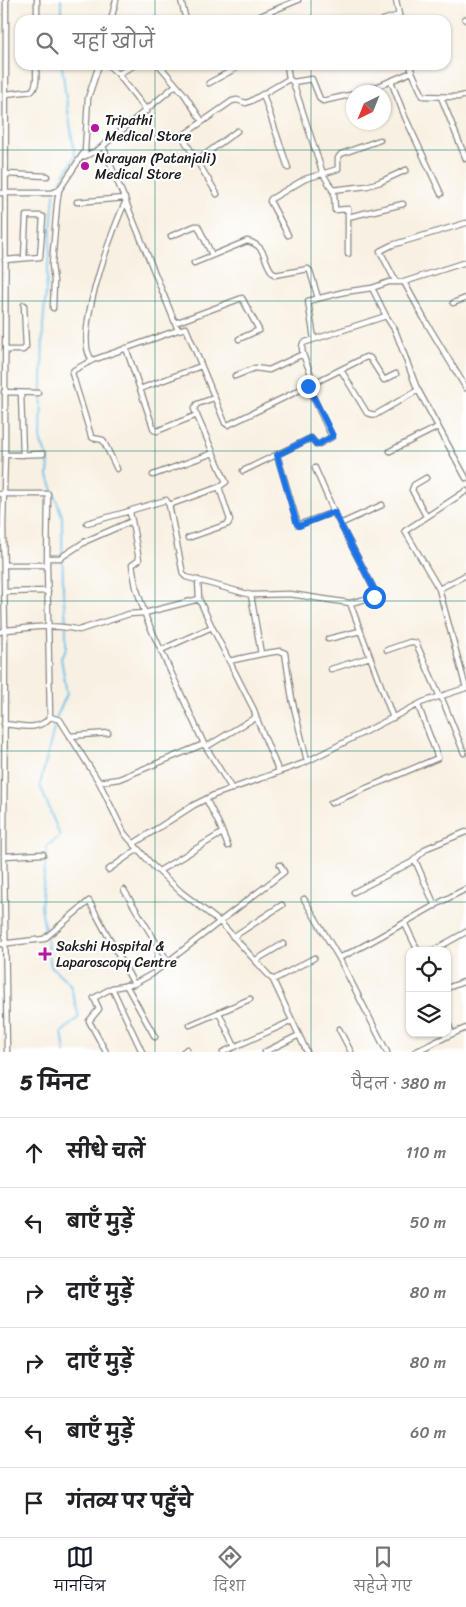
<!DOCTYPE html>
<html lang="hi">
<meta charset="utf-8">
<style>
:root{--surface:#fff;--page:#f2f2f2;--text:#202124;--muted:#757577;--line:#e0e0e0;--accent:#111827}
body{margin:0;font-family:Sriracha,"Playpen Sans Deva",sans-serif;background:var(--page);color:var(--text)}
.controls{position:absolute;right:15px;bottom:15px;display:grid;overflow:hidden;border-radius:10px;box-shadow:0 1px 4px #0004}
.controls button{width:45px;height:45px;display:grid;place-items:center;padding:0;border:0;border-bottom:1px solid var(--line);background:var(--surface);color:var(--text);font:25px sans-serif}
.compass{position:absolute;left:346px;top:85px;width:45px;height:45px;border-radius:50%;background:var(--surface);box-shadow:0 1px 4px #0004;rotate:223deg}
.stop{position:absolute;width:15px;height:15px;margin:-11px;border:4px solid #1a73e8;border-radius:50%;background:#fff}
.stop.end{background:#1a73e8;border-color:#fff;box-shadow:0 1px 5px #0008}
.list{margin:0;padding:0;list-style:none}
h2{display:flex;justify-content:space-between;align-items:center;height:65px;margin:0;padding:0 20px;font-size:21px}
h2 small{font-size:16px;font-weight:400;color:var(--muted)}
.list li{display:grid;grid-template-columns:32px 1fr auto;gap:15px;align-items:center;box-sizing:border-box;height:70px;padding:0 20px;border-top:1px solid var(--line)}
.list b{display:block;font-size:19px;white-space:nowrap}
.list em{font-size:16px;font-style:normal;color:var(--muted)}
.icon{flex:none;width:28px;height:28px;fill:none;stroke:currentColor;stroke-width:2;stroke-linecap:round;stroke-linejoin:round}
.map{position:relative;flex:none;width:466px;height:1052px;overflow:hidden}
.search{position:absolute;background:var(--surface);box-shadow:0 1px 4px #0004;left:15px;right:15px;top:15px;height:55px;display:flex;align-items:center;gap:12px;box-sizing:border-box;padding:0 18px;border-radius:15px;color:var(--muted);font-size:19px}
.sheet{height:485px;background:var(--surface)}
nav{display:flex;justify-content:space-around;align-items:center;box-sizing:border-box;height:70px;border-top:1px solid var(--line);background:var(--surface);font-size:14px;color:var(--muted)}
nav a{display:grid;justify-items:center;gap:2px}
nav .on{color:var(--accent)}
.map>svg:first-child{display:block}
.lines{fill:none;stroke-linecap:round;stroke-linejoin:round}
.stream{stroke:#6cc1e9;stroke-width:2}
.minor-casing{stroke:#8a867f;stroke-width:7}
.minor{stroke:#fff;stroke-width:4.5}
.route{stroke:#1a73e8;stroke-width:6}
.grid{fill:none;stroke:#0f766e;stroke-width:1;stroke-opacity:0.55}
.poi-dot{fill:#b5179e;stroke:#fff;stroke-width:2}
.labels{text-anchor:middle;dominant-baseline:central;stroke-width:4.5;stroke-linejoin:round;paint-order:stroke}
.poi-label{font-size:14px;fill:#1c1c1c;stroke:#fff;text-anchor:start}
</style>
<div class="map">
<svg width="466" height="1052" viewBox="0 0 466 1052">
<rect width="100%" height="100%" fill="#fff"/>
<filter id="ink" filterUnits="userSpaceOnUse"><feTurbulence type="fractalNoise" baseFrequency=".02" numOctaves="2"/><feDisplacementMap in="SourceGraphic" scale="10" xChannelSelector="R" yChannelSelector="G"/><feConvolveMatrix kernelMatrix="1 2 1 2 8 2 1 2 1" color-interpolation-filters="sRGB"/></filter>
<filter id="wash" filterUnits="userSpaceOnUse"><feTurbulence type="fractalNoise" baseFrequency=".0096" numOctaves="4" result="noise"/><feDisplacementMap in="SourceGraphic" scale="20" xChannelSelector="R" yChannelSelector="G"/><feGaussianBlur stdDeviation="1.12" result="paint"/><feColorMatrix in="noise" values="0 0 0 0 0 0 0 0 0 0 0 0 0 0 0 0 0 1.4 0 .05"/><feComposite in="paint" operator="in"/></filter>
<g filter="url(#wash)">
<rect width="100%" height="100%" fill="#f8f0e2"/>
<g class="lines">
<path class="stream" d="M61,0V20
M56,189L75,156L65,91L62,65
M54,194L43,326L41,443L49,459L48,476L62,516L63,591L66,621V648L61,658L67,694L57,716L40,785L60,836L47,846L41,907L51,966L70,984L79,1017L62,1032L65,1052"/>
</g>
</g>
<g filter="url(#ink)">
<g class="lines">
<defs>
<path id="minor" d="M6,0L5,455L3,526L5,630L4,856L7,1052
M181,0L186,20
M396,0L400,20
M465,19L466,20
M37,20V0
M111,20L116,0
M251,20L298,0
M383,20L399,15
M108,65L118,74L135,65
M159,65L184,94L202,121
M287,65L289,79L293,82L312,79L320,99L323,101L354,94
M410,65L412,72L423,96L458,97L466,95
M118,74L147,111
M391,81L405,117L441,194
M293,82L323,174L334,192L335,210L348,209V217L403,204
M209,83L242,65
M357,92L376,87L412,72
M6,94L32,91C38,84 36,74 36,65
M263,94L288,168
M441,97L466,159
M103,146L178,330L186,328L225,423L228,425L310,385C316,371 298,357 303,343L386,316L395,330L416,386L466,478
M83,157L98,150L176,85
M196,161L237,131
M6,174L47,176
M332,190L367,186L380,182L406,170
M0,193H52L59,190L85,151L88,98L99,65
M217,194L182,136L232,101L237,100L246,103L251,101L289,79
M126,201C114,224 70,343 93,360L178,330
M77,202L125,198
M288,235L270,201L271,199L305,179L338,169V158L341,154L380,140
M171,236L195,226H198L212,255
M348,254V217
M5,260L40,257L43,217L41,216H26L24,258
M194,263L247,241C269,246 262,264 275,275L308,269L310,271L318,298
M396,282L380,251L392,245L466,223
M404,282L426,322L466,388
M453,303L466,298
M53,308L54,281L52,265L57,204L59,190
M386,316L372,288L389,282H404L466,262
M175,323L242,298L259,330L239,339
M314,339L308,301L344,292L372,288
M126,348L154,430L157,431L197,415
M5,350H23L26,347L24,305
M93,360L74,370L72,373L91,436L93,438L103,440L117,469
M341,370L367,413L375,415L418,390
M235,376L255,368L269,370L303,354
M310,385L366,357L370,358L384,380L396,374
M140,389L201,366
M4,392L38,393
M21,393L23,455
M390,451L438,427
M5,455L43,454
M277,455L298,525L334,512
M315,468L334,512L376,593L374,597L350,603
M243,471L311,438L317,445L332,437L308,386
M153,475L213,453
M0,494H48L47,565L50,717L60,720L99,782L124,833L153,866L181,892L220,922L273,980L307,1052
M169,505L183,574L186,577L251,595L290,594L350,603L393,718
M426,516L412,490L414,485L426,478
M132,521L139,560L132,565L136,587L147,620L204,744L232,789
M87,523L130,511
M340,524L382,505
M188,538L228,524L230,520L219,487L226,482L194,409L197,404L214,398
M47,558H60L86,541L132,521L130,513L132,510L166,500L169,505L219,487
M4,565H47
M439,589L466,575
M5,592L48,591
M251,595L261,654L280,651L285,653L292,699L307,761
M0,632L5,630C29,628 56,623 79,630L129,614L145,613L199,599
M328,639L360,631
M161,650L212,627L199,599L198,580
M387,650L410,642L416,643L440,697
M229,661L261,654
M331,669L370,657
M466,688L439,589L405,531L466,491
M441,696L464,753
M256,717L279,772
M4,724C20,725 39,732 50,717
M70,736L108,733
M206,747L256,717L254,710L212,627
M99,782L119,779L204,744
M206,799L219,824L228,846
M331,803L438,758L418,705
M133,844L194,805L214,795L304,763L423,702L466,688
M4,856L43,854
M415,860L435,906
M108,870L138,849
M159,871L222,833
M124,890L168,962
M354,892L412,862L427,848L466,832
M304,899L339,958
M405,924L418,951
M233,937L282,905
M0,944L44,939L89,901L134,984
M432,951L466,932
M256,960L283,944
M273,980L314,958
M126,985L155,1037
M112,988L142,1052
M447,988L466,981
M219,1013L235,1047
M190,1025L250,999
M339,1029L351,1052
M452,1034L466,1028
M106,1052L89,1021L99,1009L94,998L112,988L134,984L152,974L284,872L280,865
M183,1052L187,1049
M223,1052L292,1021
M265,1052L299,1035
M387,1052L339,958C383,938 422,910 466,889
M415,1052L452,1034L447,1020"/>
</defs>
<use href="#minor" class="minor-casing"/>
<use href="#minor" class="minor"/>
</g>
</g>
<g class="lines" filter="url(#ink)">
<path class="route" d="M308,386L333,436L317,445L311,438L277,455L297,524L299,526L334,512L376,593L374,597"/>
</g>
<path class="grid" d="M155,0V20M311,0V20M155,65V1052M311,65V1052M0,150H466M0,301H466M0,451H466M0,601H466M0,751H466M0,902H466"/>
<g class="poi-dot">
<circle cx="95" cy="128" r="5"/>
<circle cx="85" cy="166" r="5"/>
<path d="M42.5 946.5h5v5h5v5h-5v5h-5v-5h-5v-5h5z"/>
</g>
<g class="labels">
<g class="poi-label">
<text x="105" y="120">Tripathi<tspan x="105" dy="16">Medical Store</tspan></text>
<text x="95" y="158">Narayan (Patanjali)<tspan x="95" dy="16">Medical Store</tspan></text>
<text x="56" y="946">Sakshi Hospital &amp;<tspan x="56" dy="16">Laparoscopy Centre</tspan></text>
</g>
</g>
</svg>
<div class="controls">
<button><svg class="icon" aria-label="locate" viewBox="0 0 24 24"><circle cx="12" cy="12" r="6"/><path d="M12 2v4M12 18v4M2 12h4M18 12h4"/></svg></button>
<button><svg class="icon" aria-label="layers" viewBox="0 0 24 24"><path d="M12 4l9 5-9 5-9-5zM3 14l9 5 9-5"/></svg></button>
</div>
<svg class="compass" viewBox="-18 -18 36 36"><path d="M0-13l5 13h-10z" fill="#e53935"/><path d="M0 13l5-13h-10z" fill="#757577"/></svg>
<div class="stop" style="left:374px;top:597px"></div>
<div class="stop end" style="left:308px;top:386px"></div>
<div class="search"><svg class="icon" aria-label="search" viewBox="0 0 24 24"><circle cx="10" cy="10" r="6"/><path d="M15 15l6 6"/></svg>यहाँ खोजें</div>
</div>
<section class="sheet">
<h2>5 मिनट<small>पैदल · 380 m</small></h2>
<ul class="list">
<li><svg class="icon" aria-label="ahead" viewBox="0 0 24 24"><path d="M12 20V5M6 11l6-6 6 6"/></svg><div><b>सीधे चलें</b></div><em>110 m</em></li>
<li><svg class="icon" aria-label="left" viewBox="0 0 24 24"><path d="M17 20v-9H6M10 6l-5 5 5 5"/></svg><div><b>बाएँ मुड़ें</b></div><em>50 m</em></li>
<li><svg class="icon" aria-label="right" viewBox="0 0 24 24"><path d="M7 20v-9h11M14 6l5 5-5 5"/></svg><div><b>दाएँ मुड़ें</b></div><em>80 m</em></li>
<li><svg class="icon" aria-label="right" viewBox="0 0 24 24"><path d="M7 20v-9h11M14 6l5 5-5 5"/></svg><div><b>दाएँ मुड़ें</b></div><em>80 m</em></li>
<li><svg class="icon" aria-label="left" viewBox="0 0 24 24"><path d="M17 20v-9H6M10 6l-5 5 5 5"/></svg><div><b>बाएँ मुड़ें</b></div><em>60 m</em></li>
<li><svg class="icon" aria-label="arrive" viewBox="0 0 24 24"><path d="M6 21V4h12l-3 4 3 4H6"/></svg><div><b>गंतव्य पर पहुँचे</b></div></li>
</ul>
</section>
<nav>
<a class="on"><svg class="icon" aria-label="map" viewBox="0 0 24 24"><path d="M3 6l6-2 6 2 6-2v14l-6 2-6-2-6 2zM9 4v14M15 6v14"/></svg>मानचित्र</a>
<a><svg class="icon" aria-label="directions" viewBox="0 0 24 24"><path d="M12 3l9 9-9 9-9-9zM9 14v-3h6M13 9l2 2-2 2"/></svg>दिशा</a>
<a><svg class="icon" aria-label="saved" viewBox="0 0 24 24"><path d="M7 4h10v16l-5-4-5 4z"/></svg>सहेजे गए</a>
</nav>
